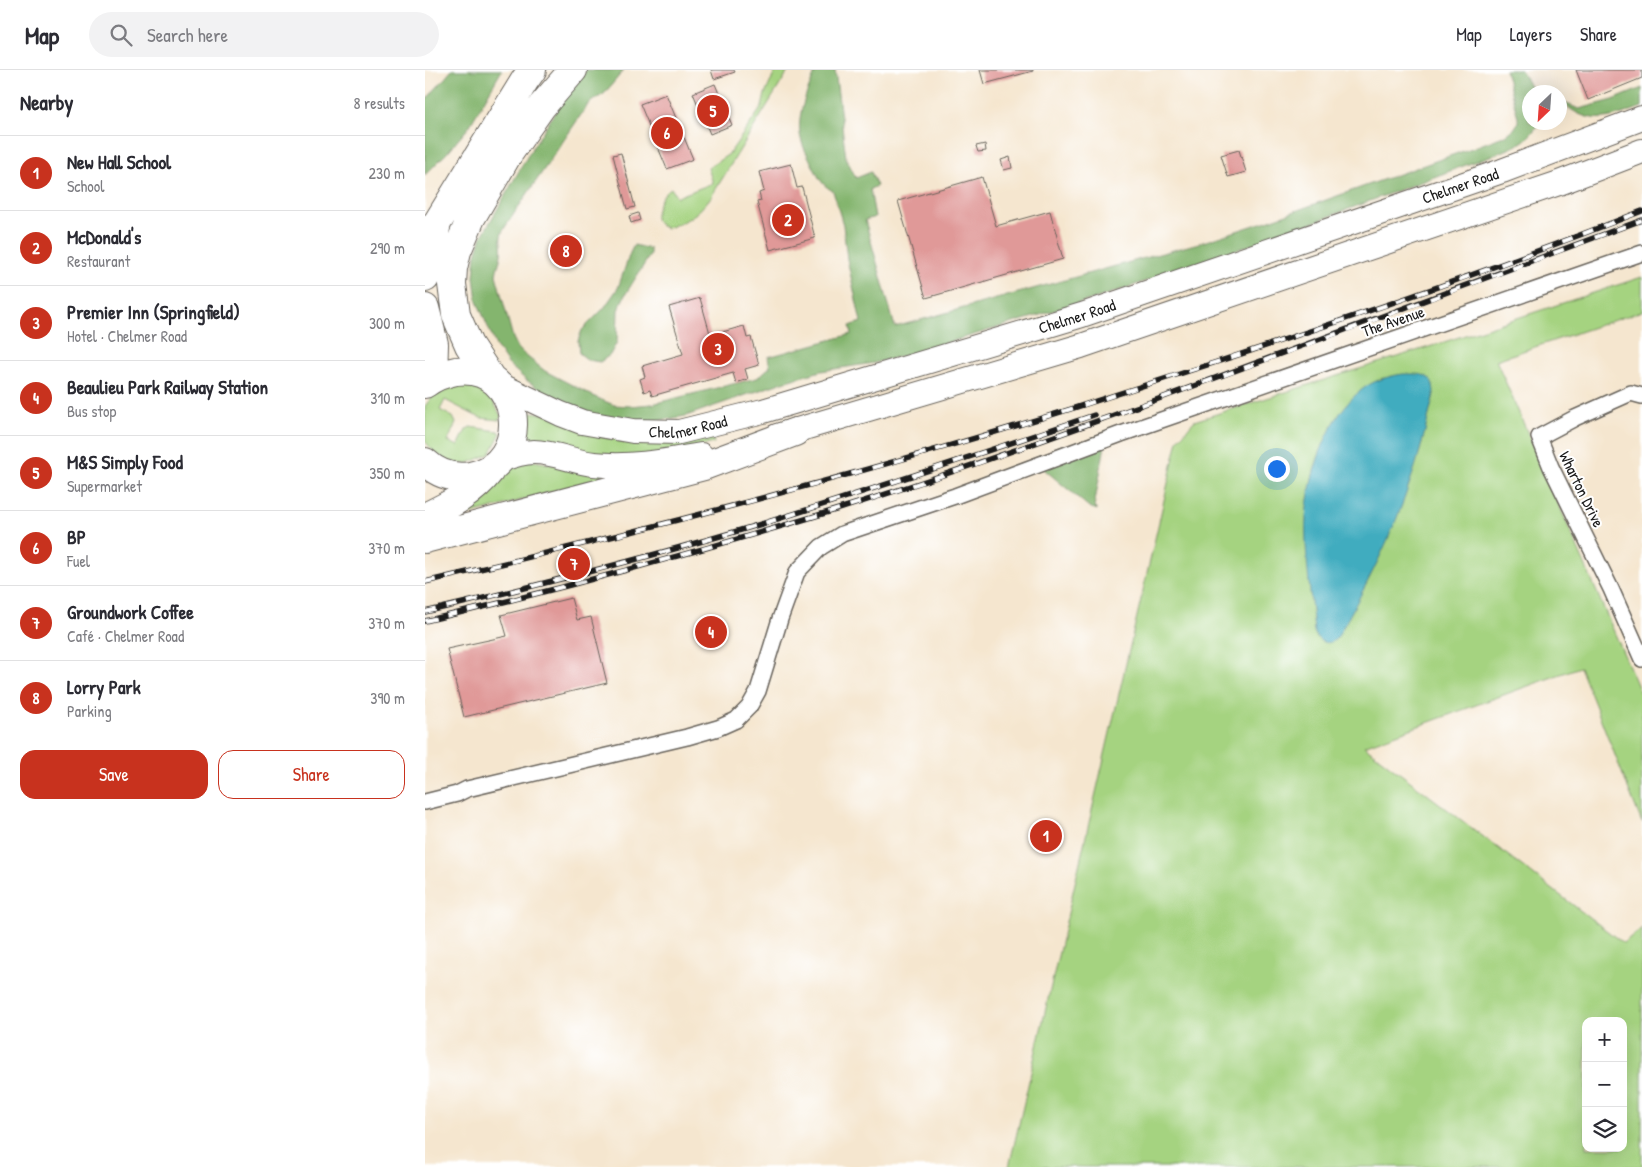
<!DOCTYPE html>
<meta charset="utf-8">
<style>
:root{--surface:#fff;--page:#f2f2f3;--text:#2b2b33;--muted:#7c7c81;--line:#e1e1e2;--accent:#c8321e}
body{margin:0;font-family:"Patrick Hand",sans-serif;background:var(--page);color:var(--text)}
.controls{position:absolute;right:15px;bottom:15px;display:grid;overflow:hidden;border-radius:10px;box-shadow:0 5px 20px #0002}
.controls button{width:45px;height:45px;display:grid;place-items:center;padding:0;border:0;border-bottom:1px solid var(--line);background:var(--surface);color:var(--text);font:25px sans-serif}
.compass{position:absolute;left:1097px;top:15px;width:45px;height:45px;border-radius:50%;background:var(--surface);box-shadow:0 5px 20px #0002;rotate:205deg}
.you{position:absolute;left:851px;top:398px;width:18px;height:18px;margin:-12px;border:4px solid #fff;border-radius:50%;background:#1a73e8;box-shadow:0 0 0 8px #1a73e833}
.badge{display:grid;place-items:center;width:32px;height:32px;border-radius:50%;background:var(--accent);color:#fff;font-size:16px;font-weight:700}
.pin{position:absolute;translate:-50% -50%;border:2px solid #fff;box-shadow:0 1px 5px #0006}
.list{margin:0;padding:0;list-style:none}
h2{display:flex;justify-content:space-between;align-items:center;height:65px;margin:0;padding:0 20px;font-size:21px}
h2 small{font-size:16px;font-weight:400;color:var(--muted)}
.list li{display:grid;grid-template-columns:32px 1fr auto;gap:15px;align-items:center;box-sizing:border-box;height:75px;padding:0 20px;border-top:1px solid var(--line)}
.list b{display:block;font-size:19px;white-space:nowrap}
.list p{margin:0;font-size:16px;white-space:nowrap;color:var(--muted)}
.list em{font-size:16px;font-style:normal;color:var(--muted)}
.actions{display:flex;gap:10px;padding:15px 20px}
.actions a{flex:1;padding:11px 0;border:1px solid var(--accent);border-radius:15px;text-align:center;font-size:18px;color:var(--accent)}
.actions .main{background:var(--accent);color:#fff}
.icon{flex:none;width:28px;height:28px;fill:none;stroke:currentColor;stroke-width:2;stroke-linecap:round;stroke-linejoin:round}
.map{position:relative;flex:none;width:1217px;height:1097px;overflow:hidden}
header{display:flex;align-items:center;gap:30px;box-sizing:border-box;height:70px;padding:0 25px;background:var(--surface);border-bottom:1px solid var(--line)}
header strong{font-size:24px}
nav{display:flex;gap:28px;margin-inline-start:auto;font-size:18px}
.search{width:350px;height:45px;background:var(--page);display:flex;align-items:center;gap:12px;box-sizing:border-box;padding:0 18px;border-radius:28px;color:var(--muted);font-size:19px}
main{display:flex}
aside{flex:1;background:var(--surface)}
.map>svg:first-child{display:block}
.green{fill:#a5d380;stroke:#60784e;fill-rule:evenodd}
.forest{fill:#84b56e;stroke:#506845}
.water{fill:#40acbf;stroke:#2e646e}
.building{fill:#e09998}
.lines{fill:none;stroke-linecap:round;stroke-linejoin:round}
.street-casing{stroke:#68635b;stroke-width:18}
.primary-casing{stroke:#68635b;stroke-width:26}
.highway-casing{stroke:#68635b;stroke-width:30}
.street{stroke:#fff;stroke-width:15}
.primary{stroke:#fff;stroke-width:24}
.highway{stroke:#fff;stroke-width:28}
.rail-casing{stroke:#1c1c1c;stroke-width:5.5}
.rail{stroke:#fff;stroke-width:4;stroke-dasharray:11;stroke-linecap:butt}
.labels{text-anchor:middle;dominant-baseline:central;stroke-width:4;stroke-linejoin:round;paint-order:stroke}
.street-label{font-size:16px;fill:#1c1c1c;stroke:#fff}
</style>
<header>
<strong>Map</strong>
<div class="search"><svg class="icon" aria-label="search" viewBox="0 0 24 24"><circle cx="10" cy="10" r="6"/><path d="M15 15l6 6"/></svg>Search here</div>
<nav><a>Map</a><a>Layers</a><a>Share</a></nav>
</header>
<main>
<aside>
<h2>Nearby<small>8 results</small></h2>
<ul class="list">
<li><span class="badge">1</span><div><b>New Hall School</b><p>School</p></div><em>230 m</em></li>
<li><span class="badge">2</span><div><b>McDonald's</b><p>Restaurant</p></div><em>290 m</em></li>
<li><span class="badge">3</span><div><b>Premier Inn (Springfield)</b><p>Hotel · Chelmer Road</p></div><em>300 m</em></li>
<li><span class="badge">4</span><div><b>Beaulieu Park Railway Station</b><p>Bus stop</p></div><em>310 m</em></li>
<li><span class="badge">5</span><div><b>M&amp;S Simply Food</b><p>Supermarket</p></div><em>350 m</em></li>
<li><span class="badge">6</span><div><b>BP</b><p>Fuel</p></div><em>370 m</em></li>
<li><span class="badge">7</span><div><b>Groundwork Coffee</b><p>Café · Chelmer Road</p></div><em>370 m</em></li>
<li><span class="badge">8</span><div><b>Lorry Park</b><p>Parking</p></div><em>390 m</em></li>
</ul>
<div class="actions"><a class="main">Save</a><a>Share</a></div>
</aside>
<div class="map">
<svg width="1217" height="1097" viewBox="0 0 1217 1097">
<rect width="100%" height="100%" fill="#fff"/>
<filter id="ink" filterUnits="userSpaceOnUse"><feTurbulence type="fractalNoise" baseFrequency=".02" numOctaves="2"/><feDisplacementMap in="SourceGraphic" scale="10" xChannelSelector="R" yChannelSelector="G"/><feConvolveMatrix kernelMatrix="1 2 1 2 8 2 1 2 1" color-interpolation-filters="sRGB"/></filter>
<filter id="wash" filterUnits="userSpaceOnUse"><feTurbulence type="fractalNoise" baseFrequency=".0096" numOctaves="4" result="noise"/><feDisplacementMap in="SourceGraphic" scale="20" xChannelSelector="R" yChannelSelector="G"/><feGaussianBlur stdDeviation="1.12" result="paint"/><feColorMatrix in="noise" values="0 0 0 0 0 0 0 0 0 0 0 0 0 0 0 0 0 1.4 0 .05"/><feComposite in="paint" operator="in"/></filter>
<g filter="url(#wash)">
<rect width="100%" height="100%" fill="#f5e6cf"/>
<path class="green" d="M351,0H364L286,127C272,145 263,151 242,158L236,156L230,149C232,137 235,125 246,118L252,127L288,113L283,98L304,84L337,37L340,24Z
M1217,207V241L1071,290L1217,626V753L1155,597L939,676L1198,873L1217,858V1097H584L753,370L769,351L1010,275ZM958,308L1009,324L995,380L976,437L889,561C883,487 869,418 911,351C923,332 937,317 958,308ZM1161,951H1198V1078H1161Z
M26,314C60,315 60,316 76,346L74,350L56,348L49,345L20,330L15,340L28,347L31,353L23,371L33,376L41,360L45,357L73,361L76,363L65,384L41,394L27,393L19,389L8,381L0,371V336L11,322Z
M105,342L286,365L289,373L252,382L210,388L101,374L104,353L103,343Z
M103,390L187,405L0,457L86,397Z"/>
<path class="forest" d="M27,0H77L44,57L21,84L0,105V31Z
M161,0H199L179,24L164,33L80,157C72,170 78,172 76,185C75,192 72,197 71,205L88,268L93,278L100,285L120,301L172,328L189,335L205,336L227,334L332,308L345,297L343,287L427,264L425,256L436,252L422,189L418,155L408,121C395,114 394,107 387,94C383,85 378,78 376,69C370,46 383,21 391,0H410L421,88L431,108L446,102L452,116L445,119L450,147L440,150L470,257L781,171L842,151L1047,78L1081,65L1089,59L1093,53V47L1080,0H1096L1108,22H1104V52L1113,53C1106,68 1096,74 1081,80L849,167L675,227L478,286L449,293L396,301L361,311L261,346L218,353L165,345L122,325L100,309L83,294L71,276L52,231L49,207L51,185L57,166L106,80L130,42Z
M1217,18V37C1186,48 1165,58 1137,32L1154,39L1188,30Z
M209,175L225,179V185L200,225L193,240L192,272L185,285L175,292L163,290L154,283L153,271L157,260L179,238L193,218L205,183Z
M682,364L669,437L672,440L664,437L608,390Z"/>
<path class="water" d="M978,304C995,304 1009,302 1009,324C1002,352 996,381 986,409C968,465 941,517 912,568C903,577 892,572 889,561C886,525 879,482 881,447C884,404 903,344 939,318C950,310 964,306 978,304Z"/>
<g id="blocks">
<path class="building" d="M286,0H309L310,2L289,9Z
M555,0H608V1L559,14Z
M1151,0H1217V8L1163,30Z
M290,14L307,55L285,64L268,23Z
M241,24L268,89L242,99L215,34Z
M560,74L561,81L553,82L551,76Z
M814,80L821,102L803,107L796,85Z
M196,83L210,137L202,139L188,85Z
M585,87L587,98L579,100L576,90Z
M366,94L372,118L377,117L390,168L345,180L332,132L336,131L334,123L339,121L334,102Z
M557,107L571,156L625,141L638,189L501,228L473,131Z
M213,143L215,150L206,153L204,146Z
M275,228L288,274L293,273L290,264L319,256L322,268L326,267L334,295L320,299L323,309L311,313L308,303L227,326L225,320L219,322L215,309L220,307L217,296L258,284L244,237Z
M146,528L152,550L166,547L182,613L39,647L22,579L82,566L76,545Z"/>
</g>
</g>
<g filter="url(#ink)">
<use href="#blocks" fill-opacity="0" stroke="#68635b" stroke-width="1"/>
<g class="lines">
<defs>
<path id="street" d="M1217,326L1206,323L1150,348L1114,367L1126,397L1186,519L1217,589
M0,732L32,724L42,719L262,667L293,658L311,650L324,637L333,621L355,549L372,502L396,477L417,464L530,426L696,364L1217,183"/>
<g id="primary">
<path id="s1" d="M77,316L136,344L157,352L208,361L254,362L338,341L657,245L1077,101L1217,48"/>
<path d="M352,366L656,276L1134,113L1217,81"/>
<path d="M75,390C86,386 97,382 109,382C129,382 149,392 169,394C205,398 241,391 276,385"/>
</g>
<path id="highway" d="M0,164L12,153L100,10L107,0
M0,208L12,153
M0,238L9,274L8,308
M65,307L44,275L31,245L27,214L28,198L32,181L46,148L82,86L117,36L148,0
M0,314C9,307 20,303 31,301C98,292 110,395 45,406C28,409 13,404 0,392
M0,447C25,435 48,423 65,401
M0,469L279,396L370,362"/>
</defs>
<use href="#street" class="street-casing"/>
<use href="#primary" class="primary-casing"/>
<use href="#highway" class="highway-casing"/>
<use href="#street" class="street"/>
<use href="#primary" class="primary"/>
<use href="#highway" class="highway"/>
<defs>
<path id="rail" d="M0,512C218,461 435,405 649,338C700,322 750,305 801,289C941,243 1080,195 1217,141
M0,542C115,515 230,486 343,452C452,418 560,382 669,345
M0,551C140,518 279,480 417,438C521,406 624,368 728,331C891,272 1054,211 1217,150"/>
</defs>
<use href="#rail" class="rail-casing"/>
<use href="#rail" class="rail"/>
</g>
</g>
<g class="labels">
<g class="street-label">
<text stroke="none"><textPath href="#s1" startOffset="1005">Chelmer Road</textPath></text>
<text stroke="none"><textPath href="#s1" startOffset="600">Chelmer Road</textPath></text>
<text transform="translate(968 251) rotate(-19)">The Avenue</text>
<text stroke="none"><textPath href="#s1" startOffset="195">Chelmer Road</textPath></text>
<text transform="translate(1157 419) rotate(64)">Wharton Drive</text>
</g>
</g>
</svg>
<div class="controls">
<button>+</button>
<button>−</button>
<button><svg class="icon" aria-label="layers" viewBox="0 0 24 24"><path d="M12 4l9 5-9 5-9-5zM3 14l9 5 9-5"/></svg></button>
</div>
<svg class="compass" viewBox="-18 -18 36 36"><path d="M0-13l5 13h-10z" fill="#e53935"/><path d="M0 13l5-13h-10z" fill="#7c7c81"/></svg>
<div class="you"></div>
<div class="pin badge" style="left:621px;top:766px">1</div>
<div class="pin badge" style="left:363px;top:150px">2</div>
<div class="pin badge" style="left:293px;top:279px">3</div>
<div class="pin badge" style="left:286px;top:562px">4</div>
<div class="pin badge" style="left:288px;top:41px">5</div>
<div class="pin badge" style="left:242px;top:63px">6</div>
<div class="pin badge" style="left:149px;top:494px">7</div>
<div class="pin badge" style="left:141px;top:181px">8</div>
</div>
</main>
